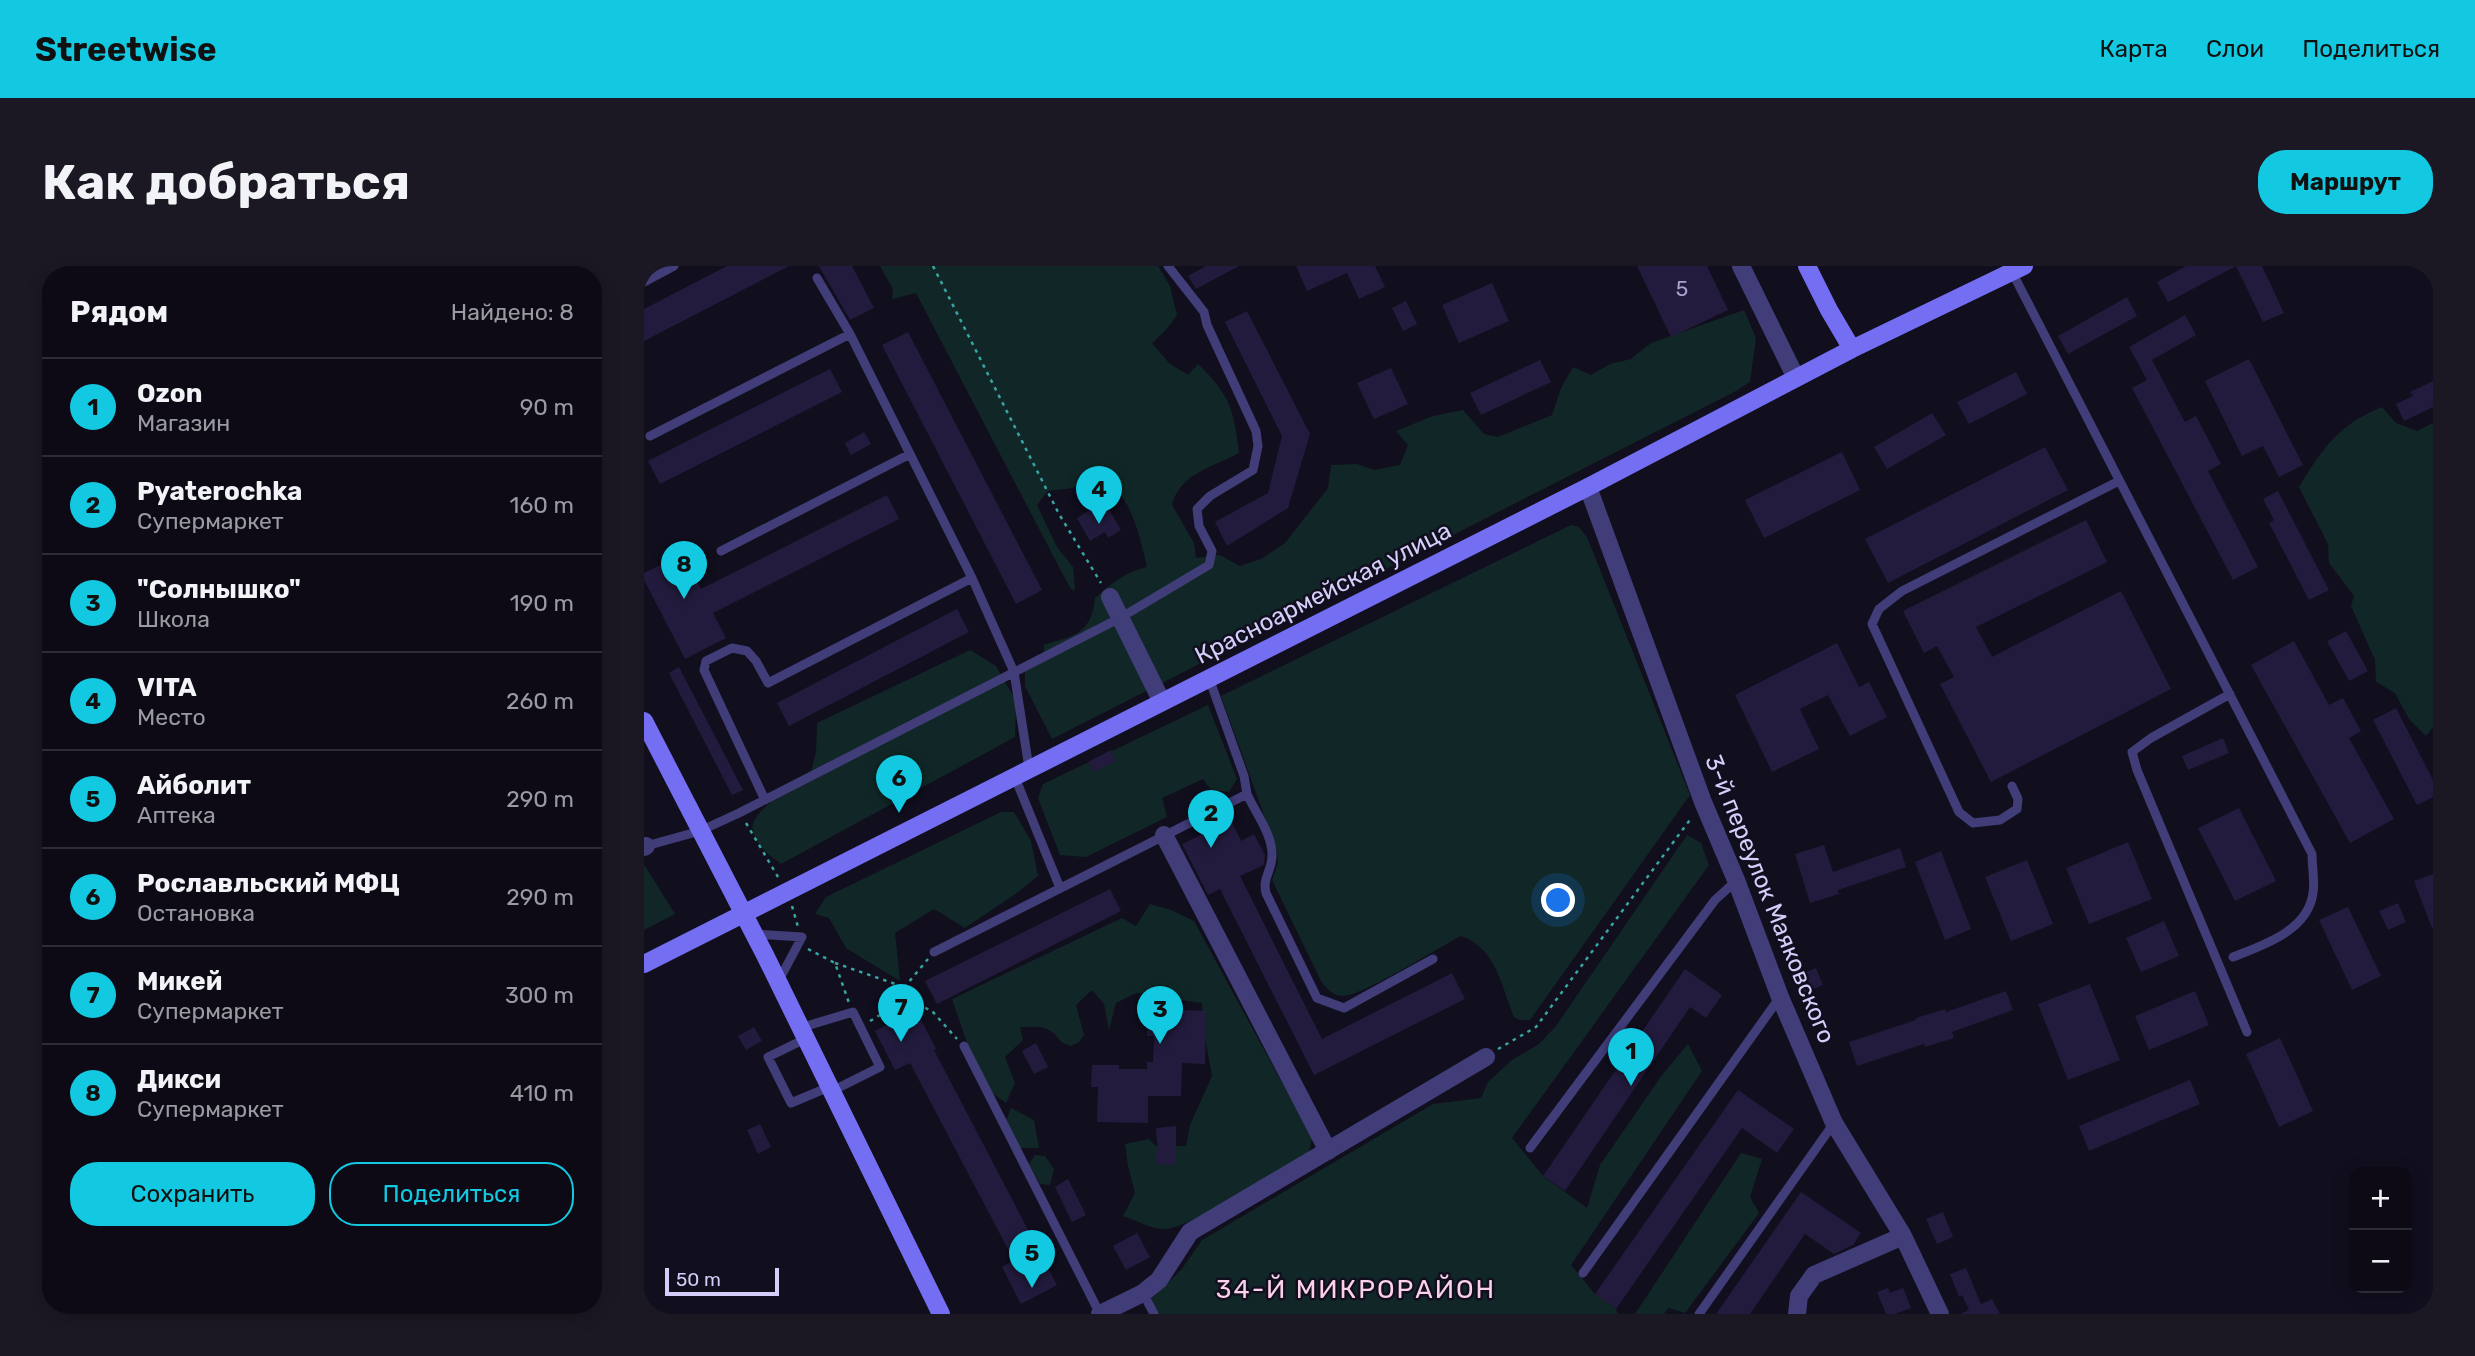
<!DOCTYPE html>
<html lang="ru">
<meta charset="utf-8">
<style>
:root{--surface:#0d0a16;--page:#1b1823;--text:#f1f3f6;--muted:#9a9aa1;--line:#2d2b35;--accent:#13c9e2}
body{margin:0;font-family:Rubik,sans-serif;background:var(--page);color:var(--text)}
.controls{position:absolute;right:21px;bottom:21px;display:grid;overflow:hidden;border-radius:14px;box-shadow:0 4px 18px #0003}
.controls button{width:63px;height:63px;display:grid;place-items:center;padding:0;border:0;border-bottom:2px solid var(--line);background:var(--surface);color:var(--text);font:35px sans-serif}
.scale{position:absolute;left:21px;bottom:18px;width:114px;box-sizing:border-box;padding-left:7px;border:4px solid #d4cefb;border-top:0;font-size:19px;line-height:24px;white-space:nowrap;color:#d4cefb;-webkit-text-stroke:5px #110e1e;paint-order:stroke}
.you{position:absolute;left:915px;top:635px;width:24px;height:24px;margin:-18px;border:5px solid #fff;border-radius:50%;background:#1a73e8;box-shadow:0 0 0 10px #1a73e833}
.badge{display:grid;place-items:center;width:46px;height:46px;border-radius:50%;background:var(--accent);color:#111;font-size:23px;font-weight:700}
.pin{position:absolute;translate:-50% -58px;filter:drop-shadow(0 2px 4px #0008)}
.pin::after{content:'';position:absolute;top:37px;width:24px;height:21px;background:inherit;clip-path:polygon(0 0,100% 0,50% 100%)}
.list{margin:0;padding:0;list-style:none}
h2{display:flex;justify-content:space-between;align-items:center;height:91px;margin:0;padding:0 28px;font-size:30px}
h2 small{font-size:23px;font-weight:400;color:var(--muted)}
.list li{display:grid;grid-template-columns:46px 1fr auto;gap:21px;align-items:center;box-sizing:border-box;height:98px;padding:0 28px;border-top:2px solid var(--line)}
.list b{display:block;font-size:26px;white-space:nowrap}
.list p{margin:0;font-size:23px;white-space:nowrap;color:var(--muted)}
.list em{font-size:23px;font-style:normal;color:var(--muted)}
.actions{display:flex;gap:14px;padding:21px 28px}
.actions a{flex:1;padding:16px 0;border:2px solid var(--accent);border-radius:28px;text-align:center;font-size:24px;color:var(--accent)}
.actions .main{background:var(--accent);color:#111}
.map{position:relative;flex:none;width:1789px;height:1048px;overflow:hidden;border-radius:28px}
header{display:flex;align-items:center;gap:42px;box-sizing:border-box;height:98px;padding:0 35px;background:var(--accent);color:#111}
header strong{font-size:33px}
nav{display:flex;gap:38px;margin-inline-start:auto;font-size:24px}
.intro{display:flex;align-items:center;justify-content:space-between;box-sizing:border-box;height:168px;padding:0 42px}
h1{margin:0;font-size:49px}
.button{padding:18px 32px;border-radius:28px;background:var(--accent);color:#111;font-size:24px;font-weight:700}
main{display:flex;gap:42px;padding:0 42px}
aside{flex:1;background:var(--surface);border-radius:28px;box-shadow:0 4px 18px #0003}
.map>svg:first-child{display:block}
.green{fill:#112727}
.building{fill:#231b3d}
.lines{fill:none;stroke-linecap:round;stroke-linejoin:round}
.path{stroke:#37a6a2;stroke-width:2.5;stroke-dasharray:3.5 5;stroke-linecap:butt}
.lane{stroke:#403d79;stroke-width:9}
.street{stroke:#403d79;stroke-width:18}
.secondary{stroke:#746ef3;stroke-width:18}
.labels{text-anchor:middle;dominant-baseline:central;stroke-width:5;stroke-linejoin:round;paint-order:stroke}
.number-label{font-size:21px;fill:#a8a1cc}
.street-label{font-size:24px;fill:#d4cefb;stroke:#110e1e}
.neighbourhood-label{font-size:26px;letter-spacing:2px;fill:#fbd0eb;stroke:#110e1e}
</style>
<header>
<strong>Streetwise</strong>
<nav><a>Карта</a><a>Слои</a><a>Поделиться</a></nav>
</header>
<div class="intro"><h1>Как добраться</h1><a class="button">Маршрут</a></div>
<main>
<aside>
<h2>Рядом<small>Найдено: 8</small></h2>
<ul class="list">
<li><span class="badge">1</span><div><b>Ozon</b><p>Магазин</p></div><em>90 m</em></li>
<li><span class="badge">2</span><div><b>Pyaterochka</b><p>Супермаркет</p></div><em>160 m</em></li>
<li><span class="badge">3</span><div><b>&quot;Солнышко&quot;</b><p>Школа</p></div><em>190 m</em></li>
<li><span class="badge">4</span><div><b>VITA</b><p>Место</p></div><em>260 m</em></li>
<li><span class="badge">5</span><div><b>Айболит</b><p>Аптека</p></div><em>290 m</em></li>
<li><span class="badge">6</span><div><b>Рославльский МФЦ</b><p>Остановка</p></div><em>290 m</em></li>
<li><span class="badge">7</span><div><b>Микей</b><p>Супермаркет</p></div><em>300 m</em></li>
<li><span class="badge">8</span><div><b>Дикси</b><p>Супермаркет</p></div><em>410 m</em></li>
</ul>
<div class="actions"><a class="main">Сохранить</a><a>Поделиться</a></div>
</aside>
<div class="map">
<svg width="1789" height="1048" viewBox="0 0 1789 1048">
<rect width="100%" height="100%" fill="#110e1e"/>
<path class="green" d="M236,0H514L526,20L533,49L522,64L508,77L526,98L544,109L554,98C586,129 590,143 595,187C569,201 535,208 528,239L550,277L552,292L576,289L596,300L617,293L641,277L684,222L687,199L713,198L730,204L756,199L764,179L752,165L789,150L819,144L840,168L854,171L908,149L917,122L929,101L947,109L966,98L987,93L1007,77L1100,44L1112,72L1106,116L1092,125L408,473L381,420V403L400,394V379C430,370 448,367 451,332C467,318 482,305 503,301C495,266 487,231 458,209L429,222L404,225L393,239L413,281L429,301L431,325L426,322L272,27L248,33L249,23Z
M1738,141L1752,157L1773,165L1789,157V461L1782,470L1765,453L1751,427L1732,416L1731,394L1707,340L1710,330L1685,297L1684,278L1655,221C1679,182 1694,159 1738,141Z
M927,259L935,261L943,271L1046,529L886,754H876L870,751C857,719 852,682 817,670C791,683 723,728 699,730C689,730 683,723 677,715L628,614L634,597L633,585L577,430Z
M326,384L352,400L372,435L371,471L137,598C126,590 102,572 110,555C116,541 154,514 167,505L172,486L173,457Z
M564,439L593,513L585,526L567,524L559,513L518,532L523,551L442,591L416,589L394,532L399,518Z
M357,546H370L387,575L394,610L370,629L321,662L290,643L251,667L256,715L202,682L185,652L171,648L182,631Z
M1043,569L1057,577L1065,599L868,872L899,910L943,942L956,899L1018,809L1044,778L1058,805L927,999L951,1028L972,1043L974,1048H514L506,1034L537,1004L558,974L789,838L837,832L844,816L868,794L895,778L912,760Z
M1,600L31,648L0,664V601Z
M506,638L527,644L550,655L668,872L664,890C639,904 542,964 520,963C507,963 491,954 479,950L491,927L484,900L481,878L505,873L512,880H542L546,859L568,810L560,766L558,737L492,727L472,737L465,764L460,738L448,724L432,739L440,769L435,776L427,780C410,774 418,773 408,766C399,759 386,761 376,761L379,774L361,791L371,817L362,837L344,824L330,797L308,733L478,652L492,660Z
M367,842L390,854L395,882H375L361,857Z
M1097,887L1118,893L1106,931L1115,947L1041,1047L1024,1042L1020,1048H991Z
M391,889L401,890L410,903L406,919L396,918L385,898Z"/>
<path class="building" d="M83,0H145L0,75V43Z
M175,0H208L230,42L206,54Z
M562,0H595L552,23L544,10Z
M652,0H731L741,21L715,33L703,7L663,25Z
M993,0H1063L1084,44L1027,71Z
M1542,0H1592L1524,36L1513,16Z
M1592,0H1618L1640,47L1619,56Z
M848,17L865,55L815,77L798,39Z
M1483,31L1493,50L1424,88L1414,70Z
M762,35L773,58L759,65L748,42Z
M603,45L666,168L644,242L583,280L571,256L624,227L638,170L581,56Z
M1541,49L1552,69L1508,94L1541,156L1552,150L1577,198L1564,205L1614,301L1589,314L1488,122L1503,114L1485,81Z
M264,66L398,324L372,338L238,79Z
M1605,93L1659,199L1635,211L1619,180L1598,190L1561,115Z
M896,94L907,116L837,149L826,127Z
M747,102L764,138L730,153L713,117Z
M186,103L198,126L16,218L4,195Z
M1372,106L1383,128L1325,158L1313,136Z
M1789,115V141L1760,155L1752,138L1769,130L1766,126Z
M1288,147L1302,169L1243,203L1230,181Z
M220,166L227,178L207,189L201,177Z
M1401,181L1424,224L1244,317L1221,273Z
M1198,186L1216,224L1120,272L1101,234Z
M1634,225L1685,324L1665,334L1625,257L1630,254L1619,233Z
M243,229L255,253L69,347L82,372L41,393L0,314V307L39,288L57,323Z
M460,235L477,264L464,272L461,266L446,275L433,252Z
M1442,254L1463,296L1332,361L1348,391L1477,325L1527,423L1347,516L1296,418L1310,411L1293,380L1280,387L1259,345Z
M313,343L325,366L145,460L133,437Z
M1702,365L1724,405L1705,415L1683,375Z
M1650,375L1685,439L1699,432L1717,465L1705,472L1750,553L1706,577L1607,399Z
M1193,377L1215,421L1225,416L1243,451L1206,470L1184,429L1156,443L1175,483L1128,506L1091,429Z
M35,401L99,524L88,529L25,407Z
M1752,442L1789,514V531L1773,539L1729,454Z
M1579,472L1585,487L1544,504L1538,490Z
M467,484L472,495L450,506L444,496Z
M1595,542L1632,615L1591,635L1554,562Z
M587,554L597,575L610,568L621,589L620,599L596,610L678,773L808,707L821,733L670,809L576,623L564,629L538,578Z
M1484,576L1508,633L1445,658L1422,602Z
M1180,579L1189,606L1256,582L1262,601L1194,624L1195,628L1166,637L1151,588Z
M1297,585L1327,663L1301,674L1271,596Z
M1383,594L1409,658L1367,675L1341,611Z
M1789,608V662H1788L1770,615Z
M466,623L477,645L293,738L281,715Z
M1754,637L1762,656L1744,664L1735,645Z
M1704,641L1737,710L1708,724L1675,654Z
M1520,655L1535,690L1497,706L1482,672Z
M1172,702L1179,719L1159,727L1152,710Z
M1041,703L1078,729L1062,752L1046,741L921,925L899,910Z
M1446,718L1476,794L1424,814L1394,738Z
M1362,725L1369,744L1308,766L1310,772L1281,781L1280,778L1213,800L1205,776L1272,754V752L1301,743L1302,746Z
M1551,725L1565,759L1505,784L1491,750Z
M504,739L534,740V744L562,745L561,798L538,797L537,830H504V857L453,856L454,821H447L448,799H475V803H503V796H509L510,770H503Z
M272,744L292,783L290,784L413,1019L377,1038L358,1001L369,995L366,987L266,797L251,804L231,765Z
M110,761L118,775L102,784L94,770Z
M1636,772L1669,845L1635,861L1602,788Z
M392,777L404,801L390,808L378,785Z
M1546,814L1556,838L1445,885L1435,860Z
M1094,824L1150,863L1133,887L1098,862L972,1043L951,1028Z
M116,858L127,881L114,888L103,864Z
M532,860V899L511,898L512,886H514L512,862Z
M424,913L442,949L428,956L411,921Z
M1157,926L1217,967L1209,979L1190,988L1161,968L1106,1048H1072Z
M1299,946L1309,971L1293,978L1282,953Z
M493,967L506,991L482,1004L469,980Z
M1322,1002L1337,1038L1348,1033L1356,1048H1316L1325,1044L1318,1029L1315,1031L1306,1008Z
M1244,1022L1246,1027L1259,1022L1267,1042L1251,1048H1242L1233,1026Z"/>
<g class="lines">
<path class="path" d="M289,0L415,248L457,317
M102,557L134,611
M148,640L154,661
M164,683L191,697L205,737
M191,697L260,721
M258,731L288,745L313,773
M226,755L255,738L259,723L284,693
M854,783L892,761L1048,551"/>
<path class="lane" d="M1368,6L1668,588C1668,600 1671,615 1669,627C1664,665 1619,679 1589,691
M173,12L206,68L328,312L370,406L385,502
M0,16L30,0
M6,170L206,68
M77,285L266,188
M1586,428L1507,472L1488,486L1493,504L1603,766
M370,509L416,622
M1368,520L1374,533L1373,543L1356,554L1329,557L1315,546L1228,358L1235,343L1258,325L1475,215L1474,213
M603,528C611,546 629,569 628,590C628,604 618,613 622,627L673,732L700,742L789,693
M121,534L60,404L62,395L88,382L103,385L112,395L124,417L328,312
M2,580L56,565L95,547L476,352L565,299L568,285L555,260L553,243L566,230L609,204L614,180L612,165L563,59L560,46L524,0
M111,668L158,671L134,716
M290,686L603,528L600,510L565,412
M156,762L209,746L236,801L188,825
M161,773L124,791L147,837L185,821
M320,780L456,1048
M886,882L1071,634L1092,615
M939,1007L1136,731
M499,1027L510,1048
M1055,1048L1190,857"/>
<path class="street" d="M1097,0L1152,112
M944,221L1059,536L1092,614L1136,731L1190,857L1259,970L1296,1048
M466,331L518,436
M520,569L684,885
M0,581L2,580
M456,1048L499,1027L515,1014L546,966L842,791
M1153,1048L1155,1030L1170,1009L1259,970"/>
<path class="secondary" d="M1163,0L1185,44L1208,83
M0,455L121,689L297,1048
M0,698L944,221L1208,83L1380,0"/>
</g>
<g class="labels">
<g class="number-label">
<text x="1038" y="22">5</text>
</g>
<g class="street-label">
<text transform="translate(679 327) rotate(-27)">Красноармейская улица</text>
<text transform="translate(1126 633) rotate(68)">3-й переулок Маяковского</text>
</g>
<g class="neighbourhood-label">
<text x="712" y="1023">34-Й МИКРОРАЙОН</text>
</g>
</g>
</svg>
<div class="controls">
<button>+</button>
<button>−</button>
</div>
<div class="scale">50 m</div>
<div class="you"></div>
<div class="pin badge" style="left:987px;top:820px">1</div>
<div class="pin badge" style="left:567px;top:582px">2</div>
<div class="pin badge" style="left:516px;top:778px">3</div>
<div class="pin badge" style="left:455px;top:258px">4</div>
<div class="pin badge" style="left:388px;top:1022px">5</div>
<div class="pin badge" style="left:255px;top:547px">6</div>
<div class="pin badge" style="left:257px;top:776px">7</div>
<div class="pin badge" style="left:40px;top:333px">8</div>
</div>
</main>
